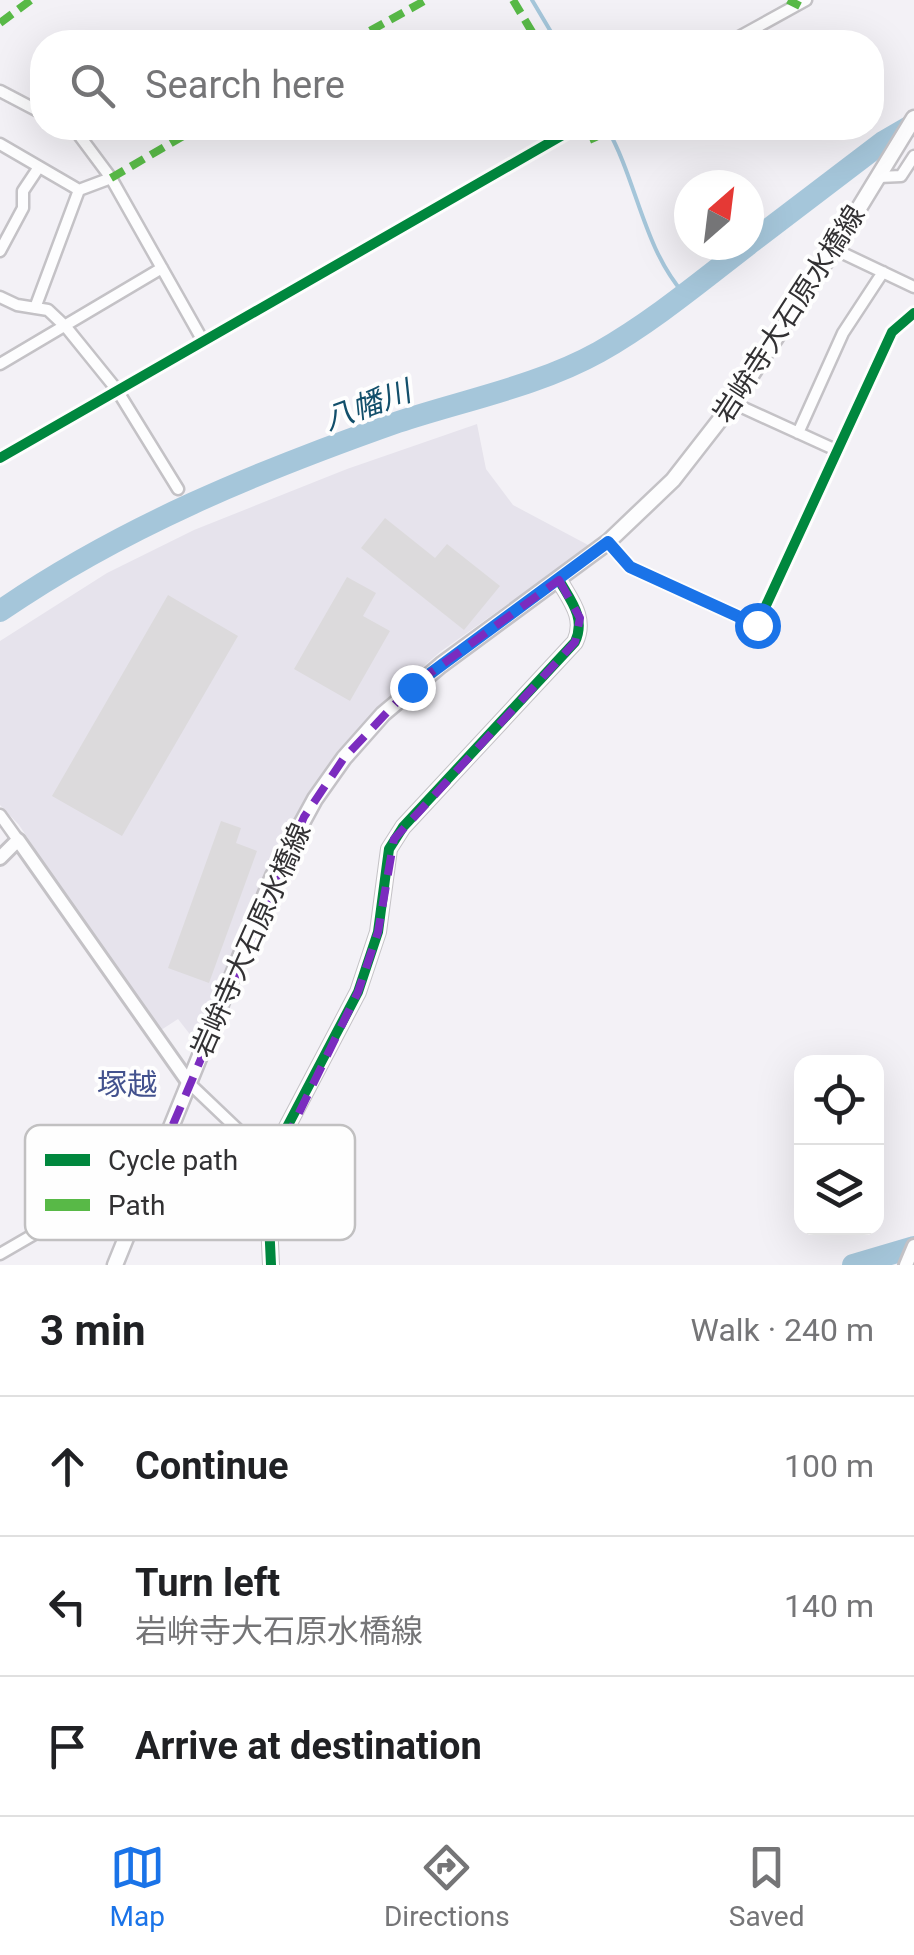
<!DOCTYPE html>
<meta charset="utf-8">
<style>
:root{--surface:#fff;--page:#f6f6f6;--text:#202124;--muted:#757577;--line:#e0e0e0;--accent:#1a73e8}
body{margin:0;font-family:Roboto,"Noto Sans JP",sans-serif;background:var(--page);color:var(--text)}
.controls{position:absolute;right:30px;bottom:30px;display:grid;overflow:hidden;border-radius:20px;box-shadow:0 10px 40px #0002}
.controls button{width:90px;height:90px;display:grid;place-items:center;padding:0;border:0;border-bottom:2px solid var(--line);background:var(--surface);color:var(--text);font:50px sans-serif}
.compass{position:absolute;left:674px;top:170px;width:90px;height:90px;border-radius:50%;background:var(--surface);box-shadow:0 10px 40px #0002;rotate:28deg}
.stop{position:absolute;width:30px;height:30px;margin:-22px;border:8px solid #1a73e8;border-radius:50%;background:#fff}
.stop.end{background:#1a73e8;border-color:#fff;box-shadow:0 2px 10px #0008}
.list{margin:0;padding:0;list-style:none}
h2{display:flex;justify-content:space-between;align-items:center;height:130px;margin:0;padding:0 40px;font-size:42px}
h2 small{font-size:32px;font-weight:400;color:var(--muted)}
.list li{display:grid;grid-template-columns:65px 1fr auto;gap:30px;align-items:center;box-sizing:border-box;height:140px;padding:0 40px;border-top:2px solid var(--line)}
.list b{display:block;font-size:38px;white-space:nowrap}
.list p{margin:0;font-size:32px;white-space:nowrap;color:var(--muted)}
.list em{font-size:32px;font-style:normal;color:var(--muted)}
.icon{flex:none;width:55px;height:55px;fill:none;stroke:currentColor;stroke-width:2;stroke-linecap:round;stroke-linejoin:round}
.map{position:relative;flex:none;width:914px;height:1265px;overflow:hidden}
.search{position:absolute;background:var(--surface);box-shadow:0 10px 40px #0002;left:30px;right:30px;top:30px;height:110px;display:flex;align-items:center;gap:25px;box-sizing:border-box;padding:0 35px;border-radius:40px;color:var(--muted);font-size:38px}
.sheet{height:550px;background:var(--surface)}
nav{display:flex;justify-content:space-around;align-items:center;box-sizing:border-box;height:140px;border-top:2px solid var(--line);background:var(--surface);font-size:28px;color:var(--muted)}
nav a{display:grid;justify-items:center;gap:5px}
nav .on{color:var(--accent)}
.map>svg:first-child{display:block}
.built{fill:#e6e3ec}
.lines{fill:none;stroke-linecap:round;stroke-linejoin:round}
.stream{stroke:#a5c6da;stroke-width:4}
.river{stroke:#a5c6da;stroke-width:22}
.building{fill:#dcdadc}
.minor-casing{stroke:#c4c2c6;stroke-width:15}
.tertiary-casing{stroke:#c4c2c6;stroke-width:18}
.secondary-casing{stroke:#c4c2c6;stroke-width:19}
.minor{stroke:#fdfdfe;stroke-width:10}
.tertiary{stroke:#fdfdfe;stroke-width:12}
.secondary{stroke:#fdfdfe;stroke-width:14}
.quiet{stroke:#58b947;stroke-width:8;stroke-dasharray:15 8;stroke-linecap:butt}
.cycleway-casing{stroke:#fefefe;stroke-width:16}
.cycleway{stroke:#00873e;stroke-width:10}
.route{stroke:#1a73e8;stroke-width:12}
.marked{fill:none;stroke:#7b2cbf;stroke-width:8;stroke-dasharray:20 12;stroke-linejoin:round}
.labels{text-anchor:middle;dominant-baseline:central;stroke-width:8;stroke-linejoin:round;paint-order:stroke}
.street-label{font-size:28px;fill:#323133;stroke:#fefefe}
.water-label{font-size:30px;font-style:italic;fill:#124f6b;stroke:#fefefe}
.neighbourhood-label{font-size:30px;fill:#43528e;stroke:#fefefe}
.key{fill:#fefefe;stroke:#c1c0c1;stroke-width:2.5}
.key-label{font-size:28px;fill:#323133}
</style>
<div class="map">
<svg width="914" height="1265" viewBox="0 0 914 1265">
<rect width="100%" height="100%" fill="#f3f1f6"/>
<path class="built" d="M477,424L486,469L513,505L590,546L440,652L386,699L355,733L298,812L260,886L204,1031L192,1037L178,1019L158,1032L19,825L0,805V641L107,573L194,530L347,469Z"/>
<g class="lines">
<path class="stream" d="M532,0L557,42
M607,128C637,181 643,247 684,294"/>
<path class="river" d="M749,244L883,142L914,124
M0,611C122,527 259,471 398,422C464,400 538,386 599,352C652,322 700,282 748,245
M853,1265L914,1247"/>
</g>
<path class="building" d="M385,518L435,558L447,544L500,586L464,630L361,548Z
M347,577L376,593L363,616L390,631L350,701L294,669Z
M168,595L238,636L122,836L52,796Z
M221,821L241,828L236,843L257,851L209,983L168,968Z"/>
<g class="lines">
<defs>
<path id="minor" d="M730,42L806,0
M0,91L42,113
M70,128L76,131L111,178L203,341
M0,144L79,190L111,178
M879,177L901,176L914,156
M834,249L914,287
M0,251L23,208V191L39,167
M0,297L17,305L48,310L66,327L117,390L178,489
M35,308L79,190
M0,364L162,268
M733,403L836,450
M798,433L843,333L883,272
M0,458L575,128
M608,542L630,567L757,625L892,332L914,313
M0,815L18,840
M0,1254L107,1192L143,1195L219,1184L274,1164L189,1083"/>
<path id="tertiary" d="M0,858L18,840L189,1083
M271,1265L269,1222L277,1146L358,992L378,932L389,849L403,827L575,642C586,618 571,601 559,580
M906,1265L914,1246"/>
<path id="secondary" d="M115,1265L273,876L315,799L344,758L383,714L441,665L608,542L673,480L733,403L834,249L914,118"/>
</defs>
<use href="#minor" class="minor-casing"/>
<use href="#tertiary" class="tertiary-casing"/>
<use href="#secondary" class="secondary-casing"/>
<use href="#minor" class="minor"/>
<use href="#tertiary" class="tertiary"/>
<use href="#secondary" class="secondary"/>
<path class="quiet" d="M513,0L538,42
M788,0L800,6
M0,23L31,0
M350,42L426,0
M589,128L596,145
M111,178L197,128"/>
<defs>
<path id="cycleway" d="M0,458L575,128
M608,542L630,567L757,625L892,332L914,313
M271,1265L269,1222L277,1146L358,992L378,932L389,849L403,827L575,642C586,618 571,601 559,580"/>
</defs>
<use href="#cycleway" class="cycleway-casing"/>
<use href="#cycleway" class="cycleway"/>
</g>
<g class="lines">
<path class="route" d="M412,687L608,542L630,567L757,625"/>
</g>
<path class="marked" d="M559,580L580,618L575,642L394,839L378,932L358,992L274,1164L219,1184L143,1195L304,817L344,758L411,687Z"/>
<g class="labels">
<g class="street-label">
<text transform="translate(789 314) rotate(-57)">岩峅寺大石原水橋線</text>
<text transform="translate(251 940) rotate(-66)">岩峅寺大石原水橋線</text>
</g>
<g class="water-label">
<text transform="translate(367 405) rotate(-20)">八幡川</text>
</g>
<g class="neighbourhood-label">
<text x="127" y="1084">塚越</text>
</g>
</g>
<rect x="25" y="1125" width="330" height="115" rx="15" class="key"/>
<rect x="45" y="1154" width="45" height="12" fill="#00873e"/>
<rect x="45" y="1199" width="45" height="12" fill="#58b947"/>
<g class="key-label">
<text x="108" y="1170">Cycle path</text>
<text x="108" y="1215">Path</text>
</g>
</svg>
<div class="controls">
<button><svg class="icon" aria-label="locate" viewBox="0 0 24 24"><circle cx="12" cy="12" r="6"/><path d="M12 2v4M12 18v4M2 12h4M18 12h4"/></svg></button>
<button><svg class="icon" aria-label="layers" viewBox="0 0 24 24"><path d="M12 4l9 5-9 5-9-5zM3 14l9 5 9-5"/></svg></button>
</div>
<svg class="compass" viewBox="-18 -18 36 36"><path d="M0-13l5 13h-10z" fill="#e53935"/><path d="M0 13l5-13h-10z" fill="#757577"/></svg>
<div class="stop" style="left:757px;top:625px"></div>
<div class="stop end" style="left:412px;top:687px"></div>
<div class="search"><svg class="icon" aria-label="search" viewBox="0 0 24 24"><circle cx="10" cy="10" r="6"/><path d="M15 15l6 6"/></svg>Search here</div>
</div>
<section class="sheet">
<h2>3 min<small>Walk · 240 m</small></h2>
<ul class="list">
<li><svg class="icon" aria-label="ahead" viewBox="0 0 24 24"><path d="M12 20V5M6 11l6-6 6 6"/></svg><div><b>Continue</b></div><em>100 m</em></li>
<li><svg class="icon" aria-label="left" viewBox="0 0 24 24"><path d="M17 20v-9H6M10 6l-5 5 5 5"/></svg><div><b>Turn left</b><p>岩峅寺大石原水橋線</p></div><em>140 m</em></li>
<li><svg class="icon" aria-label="arrive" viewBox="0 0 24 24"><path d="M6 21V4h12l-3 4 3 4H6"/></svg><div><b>Arrive at destination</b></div></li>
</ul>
</section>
<nav>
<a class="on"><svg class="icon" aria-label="map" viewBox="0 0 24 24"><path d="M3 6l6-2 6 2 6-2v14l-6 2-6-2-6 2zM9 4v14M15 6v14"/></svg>Map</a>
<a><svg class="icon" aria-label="directions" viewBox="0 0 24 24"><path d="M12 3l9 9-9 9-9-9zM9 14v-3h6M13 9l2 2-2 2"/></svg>Directions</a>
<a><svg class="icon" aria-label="saved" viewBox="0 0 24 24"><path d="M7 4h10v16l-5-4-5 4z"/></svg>Saved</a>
</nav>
